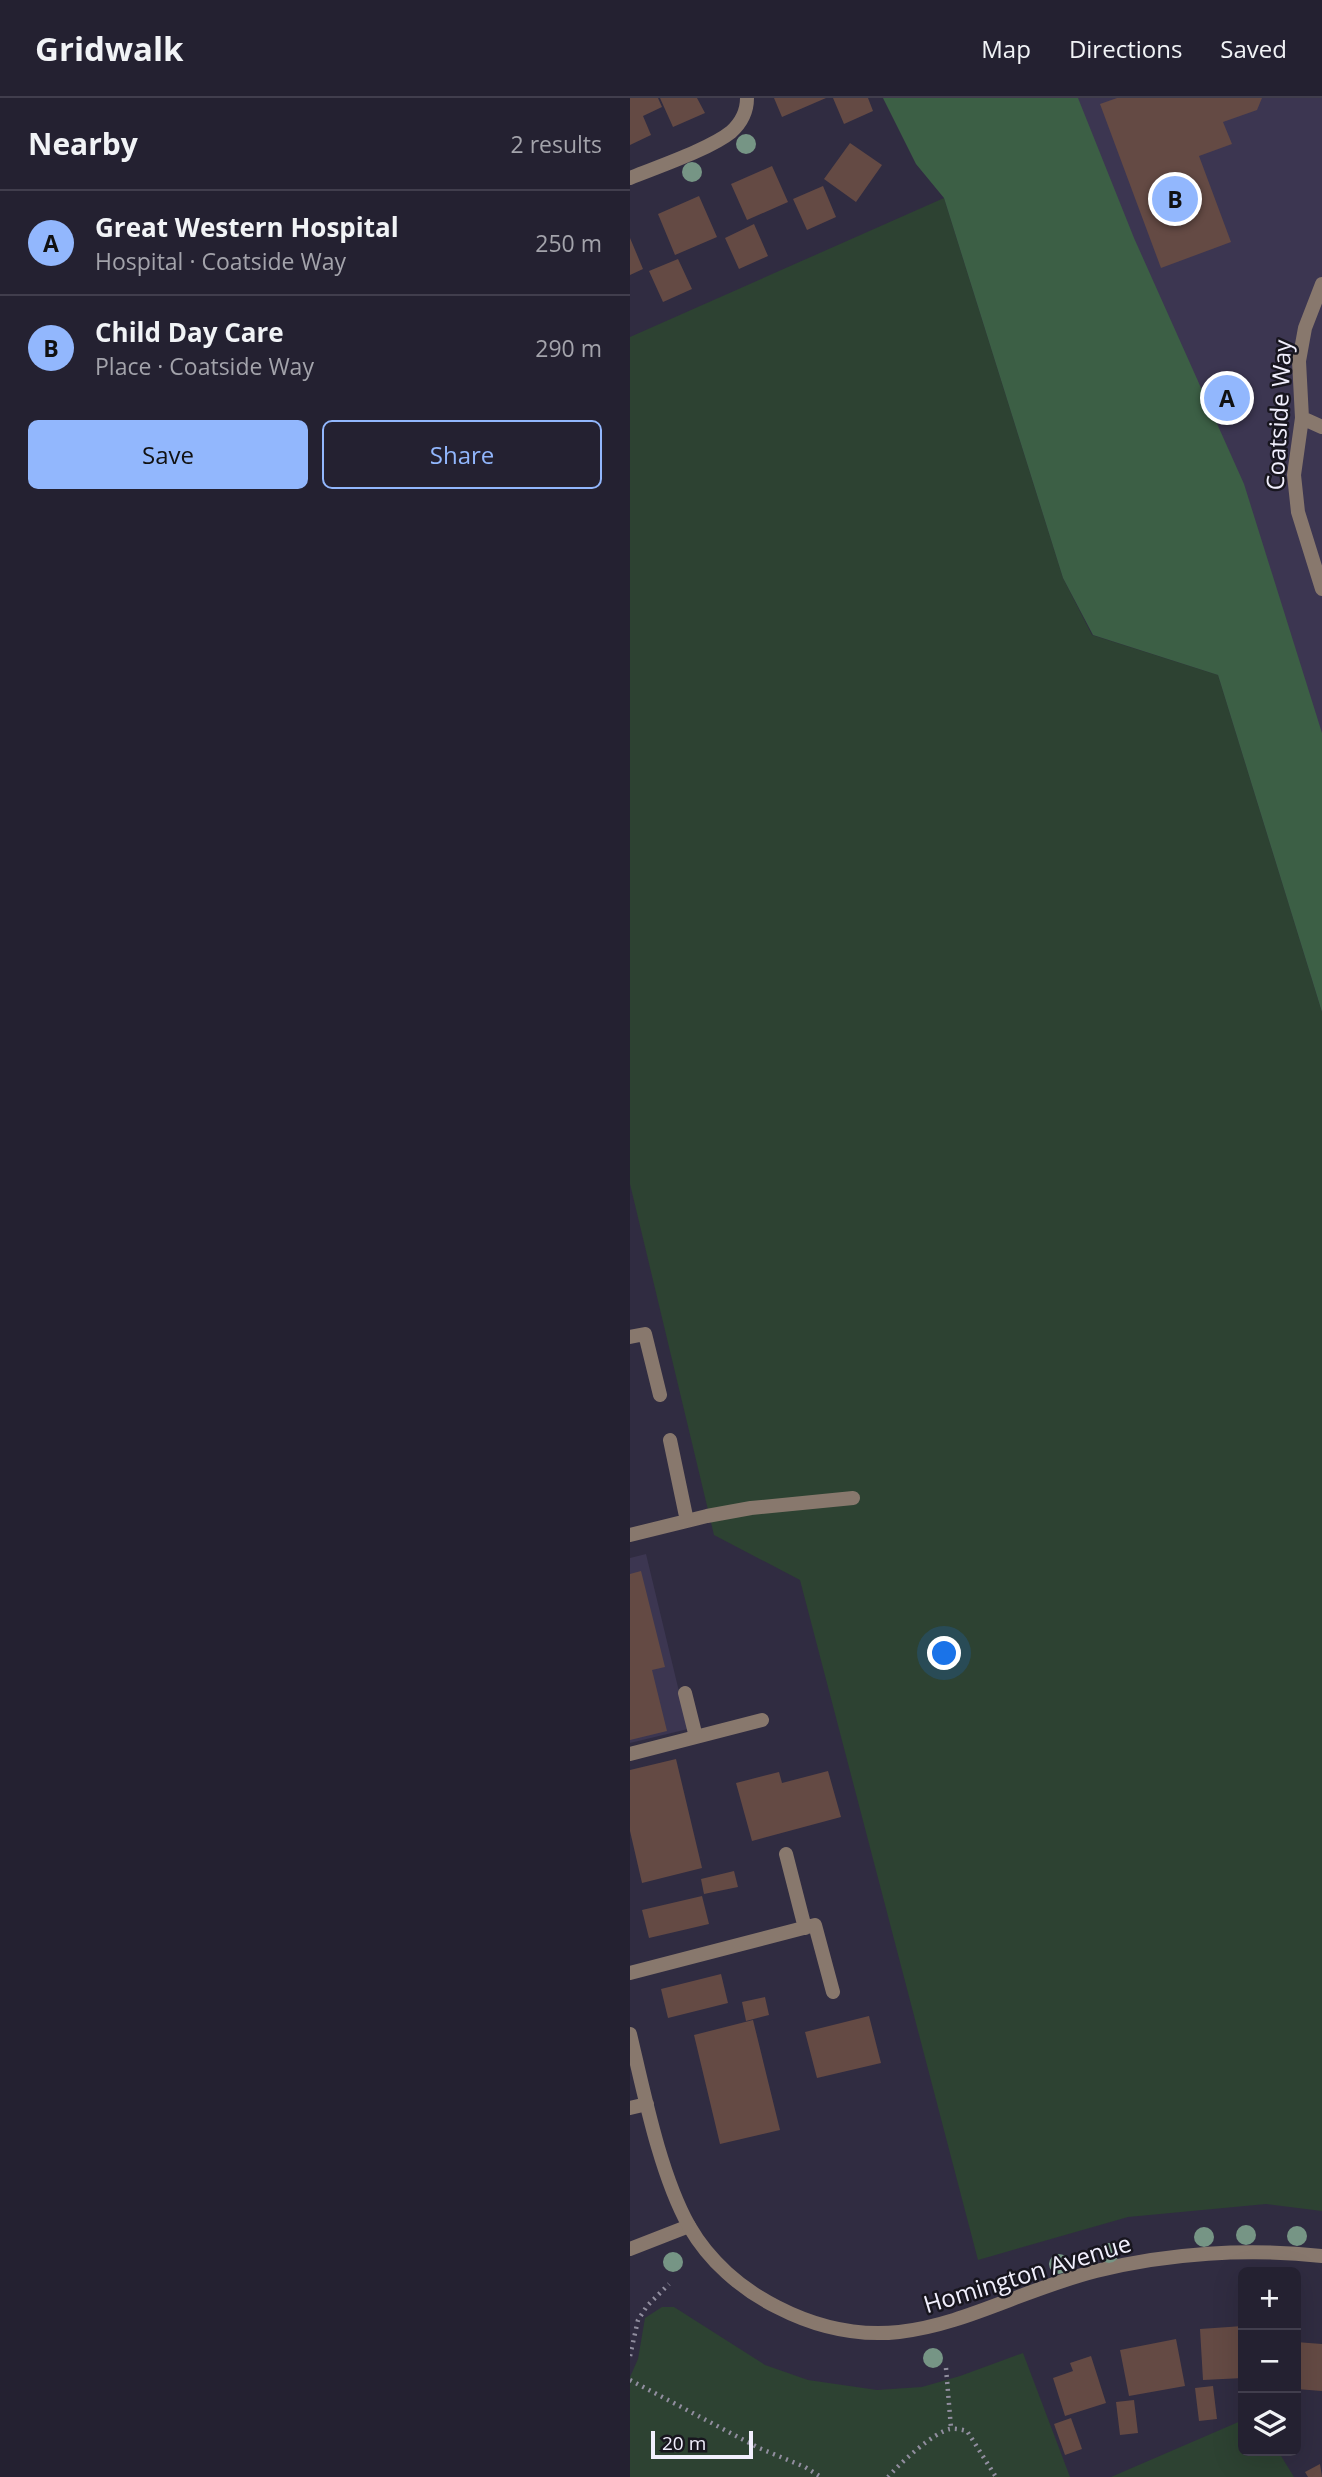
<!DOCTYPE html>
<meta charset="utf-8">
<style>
:root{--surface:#242131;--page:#302e3d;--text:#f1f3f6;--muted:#a3a3ab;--line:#413e4d;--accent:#92b7fd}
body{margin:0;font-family:"Open Sans",sans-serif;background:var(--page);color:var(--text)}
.controls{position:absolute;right:21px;bottom:21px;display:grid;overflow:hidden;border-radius:10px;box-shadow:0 7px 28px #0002}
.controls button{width:63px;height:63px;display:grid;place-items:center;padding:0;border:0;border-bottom:2px solid var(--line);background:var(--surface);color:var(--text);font:35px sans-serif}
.scale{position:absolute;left:21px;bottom:18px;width:102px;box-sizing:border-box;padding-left:7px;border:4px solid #f1effd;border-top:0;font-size:19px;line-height:24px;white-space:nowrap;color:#f1effd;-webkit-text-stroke:5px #18161f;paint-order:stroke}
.you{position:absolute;left:315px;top:1556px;width:24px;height:24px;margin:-18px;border:5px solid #fff;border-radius:50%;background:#1a73e8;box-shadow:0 0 0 10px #1a73e833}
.badge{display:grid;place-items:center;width:46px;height:46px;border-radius:50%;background:var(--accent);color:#111;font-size:23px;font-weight:700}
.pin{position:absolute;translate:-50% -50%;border:4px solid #fff;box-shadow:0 2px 7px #0006}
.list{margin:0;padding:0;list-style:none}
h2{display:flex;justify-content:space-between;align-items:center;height:91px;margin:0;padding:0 28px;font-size:30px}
h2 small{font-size:23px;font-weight:400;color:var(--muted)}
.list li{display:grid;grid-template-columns:46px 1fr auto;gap:21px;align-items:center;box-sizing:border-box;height:105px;padding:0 28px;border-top:2px solid var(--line)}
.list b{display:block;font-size:26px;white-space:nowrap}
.list p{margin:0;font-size:23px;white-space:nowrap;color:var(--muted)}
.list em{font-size:23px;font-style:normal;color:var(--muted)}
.actions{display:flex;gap:14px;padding:21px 28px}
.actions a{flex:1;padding:16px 0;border:2px solid var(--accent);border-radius:10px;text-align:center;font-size:24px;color:var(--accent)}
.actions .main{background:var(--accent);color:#111}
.icon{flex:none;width:38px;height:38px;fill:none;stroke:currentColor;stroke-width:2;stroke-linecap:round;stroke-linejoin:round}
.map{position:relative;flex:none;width:692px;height:2379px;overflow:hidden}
header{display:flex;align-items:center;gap:42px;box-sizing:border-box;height:98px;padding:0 35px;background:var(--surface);border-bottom:2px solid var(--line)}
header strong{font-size:33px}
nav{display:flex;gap:38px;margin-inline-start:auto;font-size:24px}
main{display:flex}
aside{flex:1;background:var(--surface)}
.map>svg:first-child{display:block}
.built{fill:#3c3651}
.green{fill:#2d4232}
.forest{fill:#3c5f45}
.building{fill:#644a44}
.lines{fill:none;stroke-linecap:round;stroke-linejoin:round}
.path{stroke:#918e9f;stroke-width:4.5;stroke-dasharray:2 5;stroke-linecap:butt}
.service{stroke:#88786d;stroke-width:14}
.minor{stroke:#88786d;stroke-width:14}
.tree{fill:#769585}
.labels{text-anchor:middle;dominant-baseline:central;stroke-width:5;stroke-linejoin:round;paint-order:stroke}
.street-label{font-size:24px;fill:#f1effd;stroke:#18161f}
</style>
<header>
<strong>Gridwalk</strong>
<nav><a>Map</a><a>Directions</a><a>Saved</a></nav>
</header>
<main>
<aside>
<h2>Nearby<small>2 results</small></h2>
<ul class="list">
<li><span class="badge">A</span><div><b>Great Western Hospital</b><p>Hospital · Coatside Way</p></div><em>250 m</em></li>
<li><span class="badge">B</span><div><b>Child Day Care</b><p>Place · Coatside Way</p></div><em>290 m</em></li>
</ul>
<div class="actions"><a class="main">Save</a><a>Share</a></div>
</aside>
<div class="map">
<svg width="692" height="2379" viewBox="0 0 692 2379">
<rect width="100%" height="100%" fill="#302c41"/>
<path class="built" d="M432,0H692V914Z
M16,1456L58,1631L0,1645V1460Z"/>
<path class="green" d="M314,100L433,480L462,537L588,577L692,914V2113L636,2106L498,2119L348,2162L170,1482L84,1437L0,1086V239Z
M32,2209H44L135,2267L178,2282L247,2292L292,2289L330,2278L393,2255L440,2379H0V2279L8,2261L15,2220Z
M613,2322V2353H648L664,2379H481Z"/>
<path class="forest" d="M253,0H448L504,140L614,386L692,635V914L588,577L463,537L433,480L314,100L286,66Z"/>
<path class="building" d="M0,0H28L32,9L13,18L21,37L0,47Z
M30,0H67L75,15L43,29Z
M144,0H196L152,19Z
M203,0H238L243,13L214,26Z
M487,0H632L627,12L593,24L602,46L569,58L601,144L531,170L470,6Z
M220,45L252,67L226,104L194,81Z
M142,68L158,104L117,122L101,86Z
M193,88L206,119L177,132L163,101Z
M69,98L87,139L45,157L28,116Z
M124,126L138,158L109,171L95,140Z
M0,140L13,171L0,177Z
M48,161L62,191L33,204L19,173Z
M11,1473L35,1569L22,1572L37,1633L0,1642V1476Z
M46,1661L72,1770L12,1785L0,1733V1672Z
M198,1673L211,1719L122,1743L106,1685L149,1674L152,1685Z
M104,1773L108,1789L74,1796L71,1781Z
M72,1798L79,1826L19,1840L12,1812Z
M91,1876L98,1905L38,1920L31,1891Z
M135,1899L139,1917L116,1923L112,1904Z
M239,1918L251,1965L187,1980L175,1934Z
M123,1922L150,2032L90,2046L64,1937Z
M613,2228V2280L573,2282L570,2231Z
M546,2241L555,2288L499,2298L490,2252Z
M666,2244L692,2246V2293L666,2291Z
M461,2258L476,2305L435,2318L423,2280L443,2273L440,2265Z
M583,2288L587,2321L569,2323L565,2290Z
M504,2302L508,2335L490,2337L486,2304Z
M441,2320L452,2351L435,2357L424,2326Z
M690,2366L692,2379H678L675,2374Z"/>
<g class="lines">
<path class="path" d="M0,2258L8,2222L17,2208L39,2186
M316,2270L321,2330
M0,2282L129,2350L175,2369L191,2379
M258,2379C269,2366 304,2334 320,2331C325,2330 333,2332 337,2333L366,2379"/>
<path class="service" d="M0,1239L15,1236L30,1297
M40,1342L57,1423
M0,1437L77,1418L121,1410L223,1400
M55,1595L66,1639
M0,1656L132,1622
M0,2151L59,2128"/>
<path class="minor" d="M0,80C27,69 80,51 101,34C111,25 117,13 117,0
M692,186L675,230L669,263L672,320L664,377L668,414L692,491
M672,320L692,329
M156,1756L175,1830
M0,1875L185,1827L203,1894
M0,1936C14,1995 30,2076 59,2128C79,2163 111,2191 147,2209C271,2273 349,2203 466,2173C538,2155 618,2150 692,2158
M0,2010L17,2006"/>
</g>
<g class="tree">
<circle cx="116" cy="46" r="10"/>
<circle cx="62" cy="74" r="10"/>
<circle cx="616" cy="2137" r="10"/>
<circle cx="667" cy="2138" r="10"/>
<circle cx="574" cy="2139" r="10"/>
<circle cx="479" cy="2155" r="10"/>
<circle cx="43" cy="2164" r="10"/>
<circle cx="429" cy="2166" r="10"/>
<circle cx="303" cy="2260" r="10"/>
</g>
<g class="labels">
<g class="street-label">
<text transform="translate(648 317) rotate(-87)">Coatside Way</text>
<text transform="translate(397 2175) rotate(-17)">Homington Avenue</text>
</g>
</g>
</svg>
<div class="controls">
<button>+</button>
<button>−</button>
<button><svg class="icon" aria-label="layers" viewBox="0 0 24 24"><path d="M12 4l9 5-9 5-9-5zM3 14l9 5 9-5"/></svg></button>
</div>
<div class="scale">20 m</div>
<div class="you"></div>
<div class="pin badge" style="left:597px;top:300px">A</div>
<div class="pin badge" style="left:545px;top:101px">B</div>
</div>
</main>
